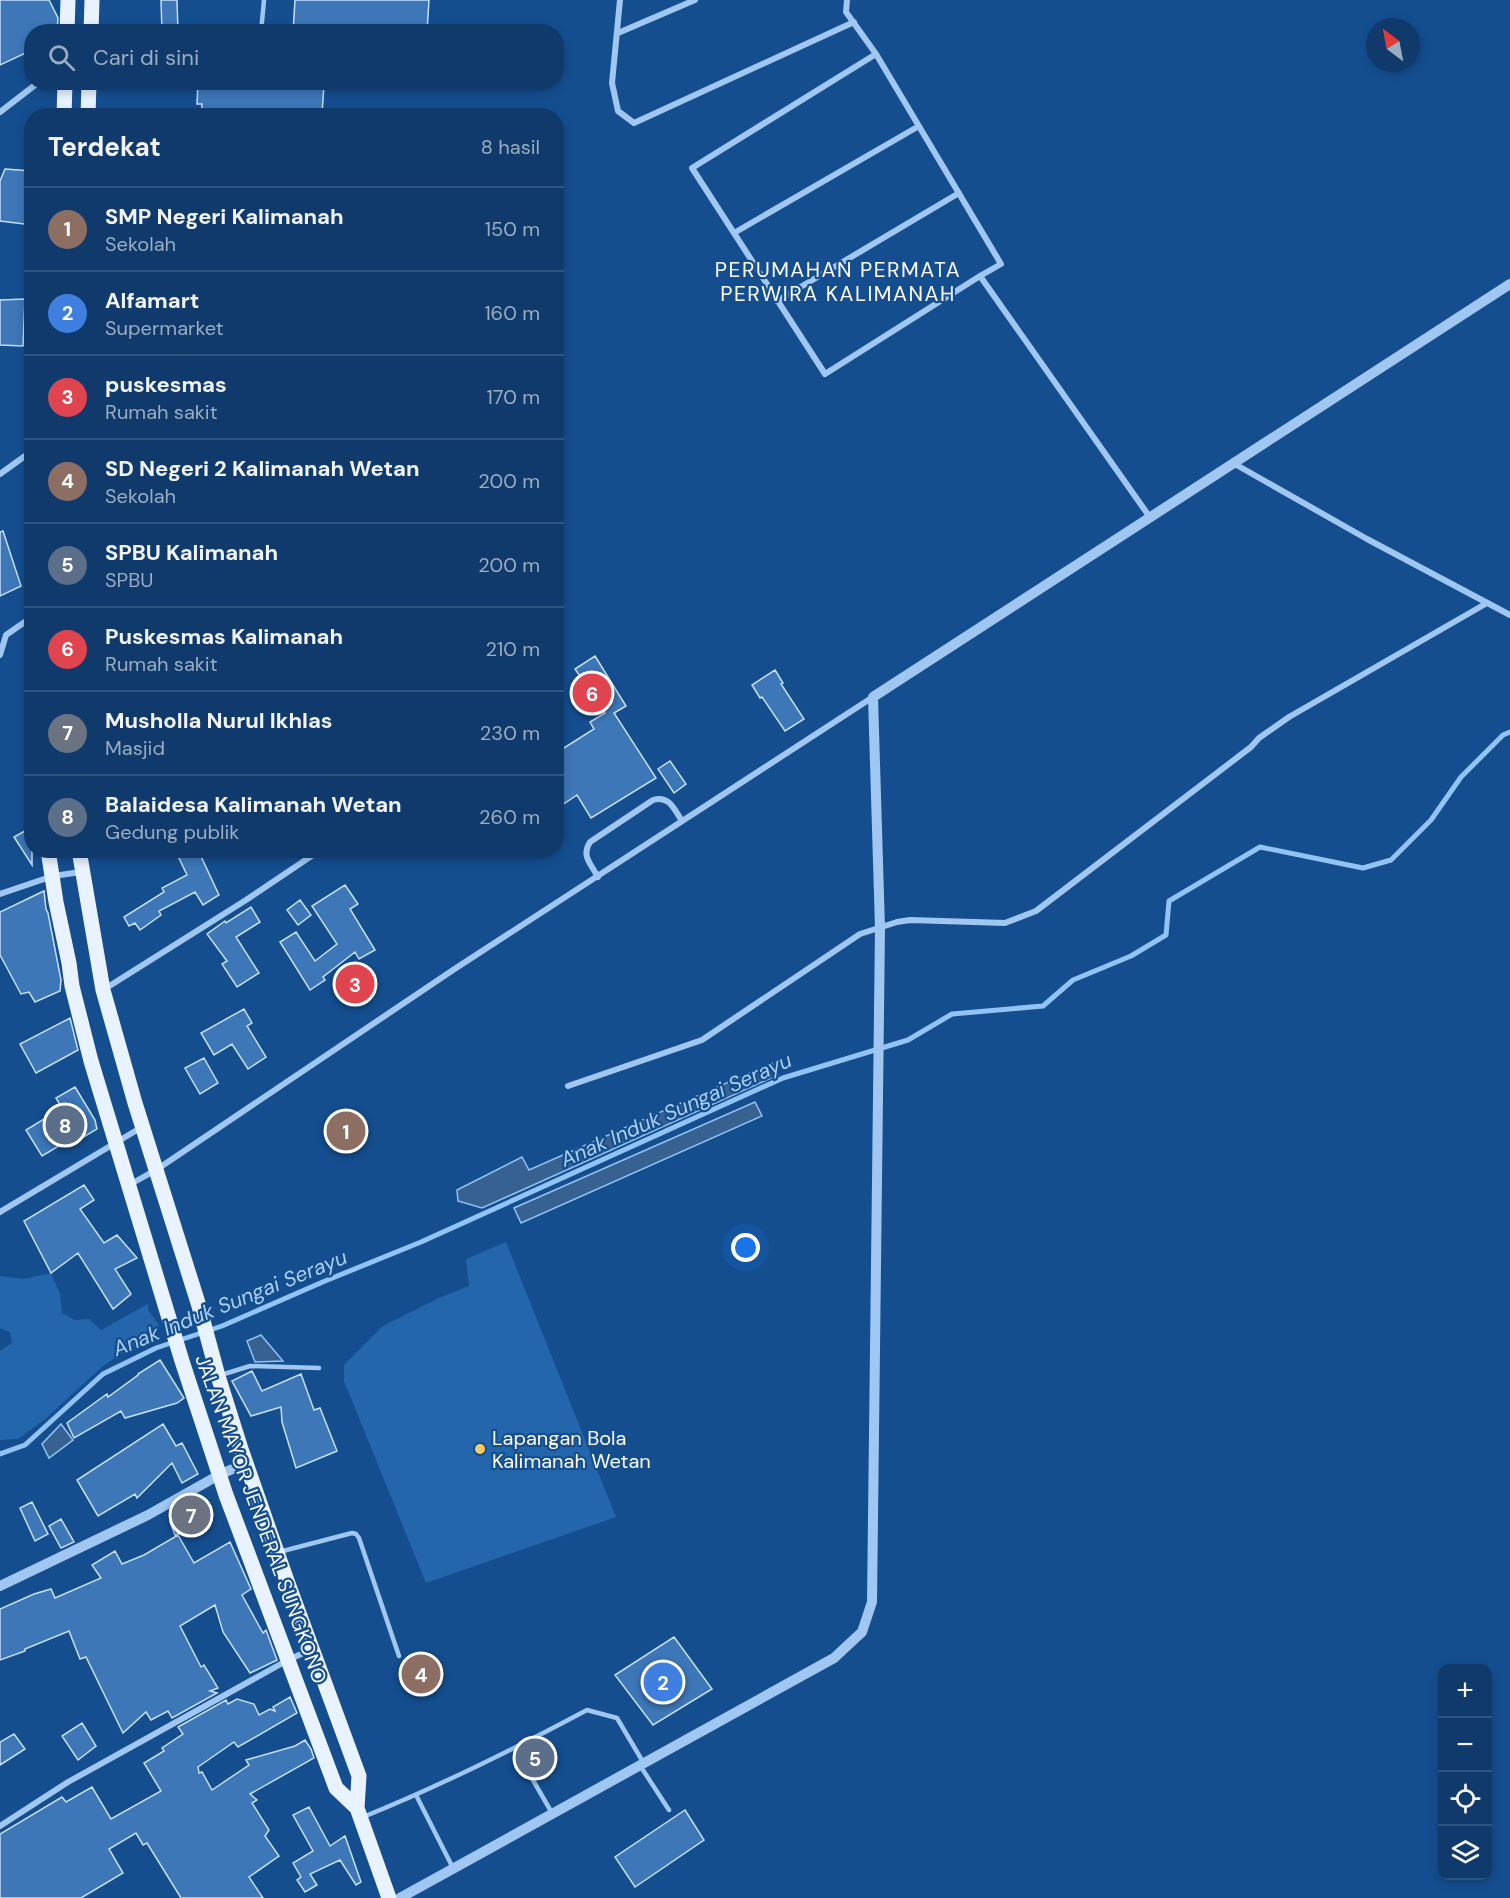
<!DOCTYPE html>
<html lang="id">
<meta charset="utf-8">
<style>
:root{--surface:#0f3a6b;--page:#1d4573;--text:#f1f3f6;--muted:#9badc1;--line:#2f547e;--accent:#90b9f0}
body{margin:0;font-family:"DM Sans",sans-serif;background:var(--page);color:var(--text)}
.controls{position:absolute;right:18px;bottom:18px;display:grid;overflow:hidden;border-radius:12px;box-shadow:0 3px 9px #0003}
.controls button{width:54px;height:54px;display:grid;place-items:center;padding:0;border:0;border-bottom:2px solid var(--line);background:var(--surface);color:var(--text);font:30px sans-serif}
.compass{position:absolute;left:1366px;top:18px;width:54px;height:54px;border-radius:50%;background:var(--surface);box-shadow:0 3px 9px #0003;rotate:328deg}
.you{position:absolute;left:746px;top:1248px;width:21px;height:21px;margin:-15px;border:4px solid #fff;border-radius:50%;background:#1a73e8;box-shadow:0 0 0 9px #1a73e833}
.badge{display:grid;place-items:center;width:39px;height:39px;border-radius:50%;background:var(--accent);color:#fff;font-size:20px;font-weight:700}
.pin{position:absolute;translate:-50% -50%;border:3px solid #fff;box-shadow:0 2px 6px #0006}
.list{margin:0;padding:0;list-style:none}
h2{display:flex;justify-content:space-between;align-items:center;height:78px;margin:0;padding:0 24px;font-size:26px}
h2 small{font-size:20px;font-weight:400;color:var(--muted)}
.list li{display:grid;grid-template-columns:39px 1fr auto;gap:18px;align-items:center;box-sizing:border-box;height:84px;padding:0 24px;border-top:2px solid var(--line)}
.list b{display:block;font-size:22px;white-space:nowrap}
.list p{margin:0;font-size:20px;white-space:nowrap;color:var(--muted)}
.list em{font-size:20px;font-style:normal;color:var(--muted)}
.icon{flex:none;width:33px;height:33px;fill:none;stroke:currentColor;stroke-width:2;stroke-linecap:round;stroke-linejoin:round}
.map{position:relative;flex:none;width:1510px;height:1898px;overflow:hidden}
.search{position:absolute;background:var(--surface);box-shadow:0 3px 9px #0003;left:24px;top:24px;width:540px;height:66px;display:flex;align-items:center;gap:15px;box-sizing:border-box;padding:0 21px;border-radius:24px;color:var(--muted);font-size:22px}
.panel{position:absolute;background:var(--surface);box-shadow:0 3px 9px #0003;left:24px;top:108px;width:540px;height:750px;border-radius:24px}
.map>svg:first-child{display:block}
.green{fill:#2366ac}
.water{fill:#366190;stroke:#91c3f4;stroke-width:1.5}
.lines{fill:none;stroke-linecap:round;stroke-linejoin:round}
.stream{stroke:#91c3f4;stroke-width:5}
.building{fill:#3d77b8;stroke:#c6e0fc;stroke-width:1.5}
.service{stroke:#9fc7f1;stroke-width:4.5}
.minor{stroke:#9fc7f1;stroke-width:6}
.tertiary{stroke:#9fc7f1;stroke-width:10}
.primary{stroke:#e9f2ff;stroke-width:15}
.poi-dot{fill:#ffcb5f;stroke:#144e8f;stroke-width:2}
.labels{text-anchor:middle;dominant-baseline:central;stroke-width:4.5;stroke-linejoin:round;paint-order:stroke}
.poi-label{font-size:20px;fill:#fff;stroke:#144e8f;text-anchor:start}
.street-label{font-size:20px;fill:#fff;stroke:#144e8f}
.neighbourhood-label{font-size:21px;letter-spacing:1.5px;fill:#fff;stroke:#144e8f}
.water-label{font-size:21px;font-style:italic;fill:#abd1f8;stroke:#144e8f}
</style>
<div class="map">
<svg width="1510" height="1898" viewBox="0 0 1510 1898">
<rect width="100%" height="100%" fill="#144e8f"/>
<path class="green" d="M506,1242L616,1517L426,1583L344,1381V1365L383,1326L439,1298L469,1286L466,1259Z
M51,1273L60,1294L62,1313L75,1320L89,1319L101,1330L148,1304V1310L159,1325L152,1334L103,1366L44,1420L18,1439L0,1440V1351L12,1343L10,1332L0,1328V1276L24,1279Z"/>
<path class="water" d="M772,1063L778,1075L482,1208L458,1201L457,1190L522,1157L529,1170Z
M755,1102L762,1116L521,1223L514,1208Z
M261,1335L283,1361L255,1362L247,1341Z
M61,1424L73,1440L49,1458L42,1444Z"/>
<g class="lines">
<path class="stream" d="M0,1454L25,1445L103,1374L156,1348L222,1326L325,1281L421,1242L783,1078L908,1040L952,1014L1043,1006L1073,980L1131,956L1166,935L1169,901L1260,847L1363,868L1391,860L1431,820L1461,777L1503,735L1510,732"/>
</g>
<path class="building" d="M0,0H49L58,18L57,32H32V50L0,65Z
M161,0H177L178,32H162Z
M295,0H429L427,32H293Z
M198,82H278L324,85L322,114L201,116L202,104H197Z
M5,169L32,171V225L0,221V181Z
M25,299L23,346L0,345V300Z
M3,531L21,586L0,596V532Z
M595,656L626,706L614,713L656,778L591,818L577,795L562,805L556,797V753L594,729L590,722L605,713L575,669Z
M775,670L783,683L781,684L804,719L785,731L762,697L760,698L752,685Z
M670,761L686,784L674,793L658,769Z
M32,827V865L14,837Z
M190,850H198L219,895L203,905L195,892L159,911L161,915L140,930L135,923L129,926L124,917L164,892L162,888L187,875L178,856Z
M345,885L358,904L350,909L375,950L359,959L355,952L323,977L325,980L310,990L280,942L296,932L315,961L337,944L312,906Z
M44,891L46,909L48,913L61,980L60,991L35,1002L29,992L21,994L0,955V912Z
M300,900L311,915L298,925L287,910Z
M251,907L260,922L236,937L259,973L237,987L222,964L227,961L207,934L225,921L226,923Z
M244,1009L252,1023L247,1026L266,1057L248,1069L232,1044L214,1055L201,1033Z
M70,1018L78,1050L36,1073L20,1044Z
M204,1058L218,1083L200,1094L185,1068Z
M75,1087L95,1120L97,1129L82,1138L79,1134L42,1156L26,1130L62,1108L56,1098Z
M84,1185L94,1200L80,1209L104,1243L117,1235L137,1258L115,1269L131,1294L113,1309L78,1253L51,1273L24,1221Z
M160,1360L184,1398L177,1403L125,1418L121,1411L74,1438L67,1423L107,1394L108,1397L138,1375V1374Z
M252,1371L262,1391L301,1374L314,1410L320,1408L337,1451L296,1468L282,1422L281,1407L251,1416L232,1381Z
M163,1424L176,1446L182,1443L198,1474L182,1483L172,1463L137,1498L135,1494L98,1516L77,1480Z
M32,1502L48,1534L35,1541L20,1508Z
M196,1508L202,1522L175,1535L170,1522Z
M61,1519L74,1542L61,1548L49,1526Z
M178,1535L194,1563L230,1542L251,1589L242,1595L263,1633L266,1630L277,1660L250,1673L223,1632L215,1605L180,1626L201,1667L204,1665L218,1688L210,1691L217,1693L172,1718L168,1711L151,1720L146,1712L123,1733L86,1657L80,1659L69,1631L25,1649V1651L0,1660V1609L34,1594L51,1589L55,1598L101,1578L92,1565L115,1551L122,1564L144,1555Z
M674,1637L712,1689L653,1725L615,1675Z
M290,1697L297,1713L238,1747L234,1742L198,1767L199,1773L202,1772L212,1790L249,1765L246,1760L295,1746L305,1740L311,1749L314,1758L250,1794L257,1800L252,1803L269,1830L265,1836L279,1856L249,1877L263,1898H181L147,1843L143,1845L136,1833L109,1849L123,1873L81,1898H0V1834L62,1797L66,1802L92,1787L111,1819L161,1791L144,1763L164,1751L162,1748L183,1734L178,1727L226,1700L228,1704L237,1699L254,1704L259,1715L270,1709L275,1711L273,1707Z
M82,1723L96,1746L78,1760L62,1736Z
M14,1734L25,1749L0,1765V1742Z
M309,1807L330,1846L345,1836L361,1882L356,1885L340,1860L310,1874L317,1885L305,1892L297,1880L301,1877L293,1863L313,1851L293,1815Z
M685,1810L704,1840L635,1887L615,1857Z"/>
<g class="lines">
<path class="service" d="M261,32L264,0
M221,1375L250,1366L319,1368
M279,1552L352,1533L356,1534L359,1538L399,1656
M515,1749L552,1813
M641,1767L669,1810
M416,1795L453,1868
M363,1817C440,1786 514,1749 587,1710L617,1718L643,1762"/>
<path class="minor" d="M620,0L612,83L618,111L634,123L854,22
M847,0L846,12L876,54L1001,264L980,276
M618,33L695,0
M876,54L692,168L825,374L980,276L1149,516
M0,112L39,82
M734,233L919,126
M777,301L959,193
M1233,463L1367,539L1510,615
M0,474L32,451
M0,655L6,635L32,617
M598,877C591,864 581,856 590,842L653,800C669,795 674,809 682,821
M0,894L53,876L81,872
M103,990L246,900L313,855
M568,1086L702,1040L860,934L897,922L910,920L1005,923L1036,911L1251,747L1259,738L1289,717L1487,603
M129,1185L156,1170L453,970L873,697
M0,1212L142,1127
M0,1826L68,1782L288,1660L312,1649"/>
<path class="tertiary" d="M0,1586L148,1515L219,1475L246,1463
M400,1898L834,1658L862,1632L872,1602L880,928L873,697L1510,284"/>
<path class="primary" d="M67,32L68,0
M91,32L92,0
M64,116L65,82
M88,116L89,82
M48,850L56,902L69,963L72,986L91,1061L182,1361L226,1495L336,1788L357,1808
M79,850L103,990L135,1103L199,1306L218,1376L241,1449L286,1578L359,1776L357,1808L389,1898"/>
</g>
<circle class="poi-dot" cx="480" cy="1449" r="6"/>
<g class="labels">
<g class="poi-label">
<text x="492" y="1438">Lapangan Bola<tspan x="492" dy="23">Kalimanah Wetan</tspan></text>
</g>
<g class="street-label">
<text transform="translate(261 1519) rotate(70)">JALAN MAYOR JENDERAL SUNGKONO</text>
</g>
<g class="neighbourhood-label">
<text x="838" y="270">PERUMAHAN PERMATA<tspan x="838" dy="24">PERWIRA KALIMANAH</tspan></text>
</g>
<g class="water-label">
<text transform="translate(676 1110) rotate(-24)">Anak Induk Sungai Serayu</text>
<text transform="translate(230 1303) rotate(-22)">Anak Induk Sungai Serayu</text>
</g>
</g>
</svg>
<div class="controls">
<button>+</button>
<button>−</button>
<button><svg class="icon" aria-label="locate" viewBox="0 0 24 24"><circle cx="12" cy="12" r="6"/><path d="M12 2v4M12 18v4M2 12h4M18 12h4"/></svg></button>
<button><svg class="icon" aria-label="layers" viewBox="0 0 24 24"><path d="M12 4l9 5-9 5-9-5zM3 14l9 5 9-5"/></svg></button>
</div>
<svg class="compass" viewBox="-18 -18 36 36"><path d="M0-13l5 13h-10z" fill="#e53935"/><path d="M0 13l5-13h-10z" fill="#9badc1"/></svg>
<div class="you"></div>
<div class="pin badge" style="left:346px;top:1131px;background:#8d6e63">1</div>
<div class="pin badge" style="left:663px;top:1682px;background:#3f7fe0">2</div>
<div class="pin badge" style="left:355px;top:984px;background:#e0444e">3</div>
<div class="pin badge" style="left:421px;top:1674px;background:#8d6e63">4</div>
<div class="pin badge" style="left:535px;top:1758px;background:#5c6f8a">5</div>
<div class="pin badge" style="left:592px;top:693px;background:#e0444e">6</div>
<div class="pin badge" style="left:191px;top:1515px;background:#6b7280">7</div>
<div class="pin badge" style="left:65px;top:1125px;background:#5c6f8a">8</div>
<div class="search"><svg class="icon" aria-label="search" viewBox="0 0 24 24"><circle cx="10" cy="10" r="6"/><path d="M15 15l6 6"/></svg>Cari di sini</div>
<section class="panel">
<h2>Terdekat<small>8 hasil</small></h2>
<ul class="list">
<li><span class="badge" style="background:#8d6e63">1</span><div><b>SMP Negeri Kalimanah</b><p>Sekolah</p></div><em>150 m</em></li>
<li><span class="badge" style="background:#3f7fe0">2</span><div><b>Alfamart</b><p>Supermarket</p></div><em>160 m</em></li>
<li><span class="badge" style="background:#e0444e">3</span><div><b>puskesmas</b><p>Rumah sakit</p></div><em>170 m</em></li>
<li><span class="badge" style="background:#8d6e63">4</span><div><b>SD Negeri 2 Kalimanah Wetan</b><p>Sekolah</p></div><em>200 m</em></li>
<li><span class="badge" style="background:#5c6f8a">5</span><div><b>SPBU Kalimanah</b><p>SPBU</p></div><em>200 m</em></li>
<li><span class="badge" style="background:#e0444e">6</span><div><b>Puskesmas Kalimanah</b><p>Rumah sakit</p></div><em>210 m</em></li>
<li><span class="badge" style="background:#6b7280">7</span><div><b>Musholla Nurul Ikhlas</b><p>Masjid</p></div><em>230 m</em></li>
<li><span class="badge" style="background:#5c6f8a">8</span><div><b>Balaidesa Kalimanah Wetan</b><p>Gedung publik</p></div><em>260 m</em></li>
</ul>
</section>
</div>
